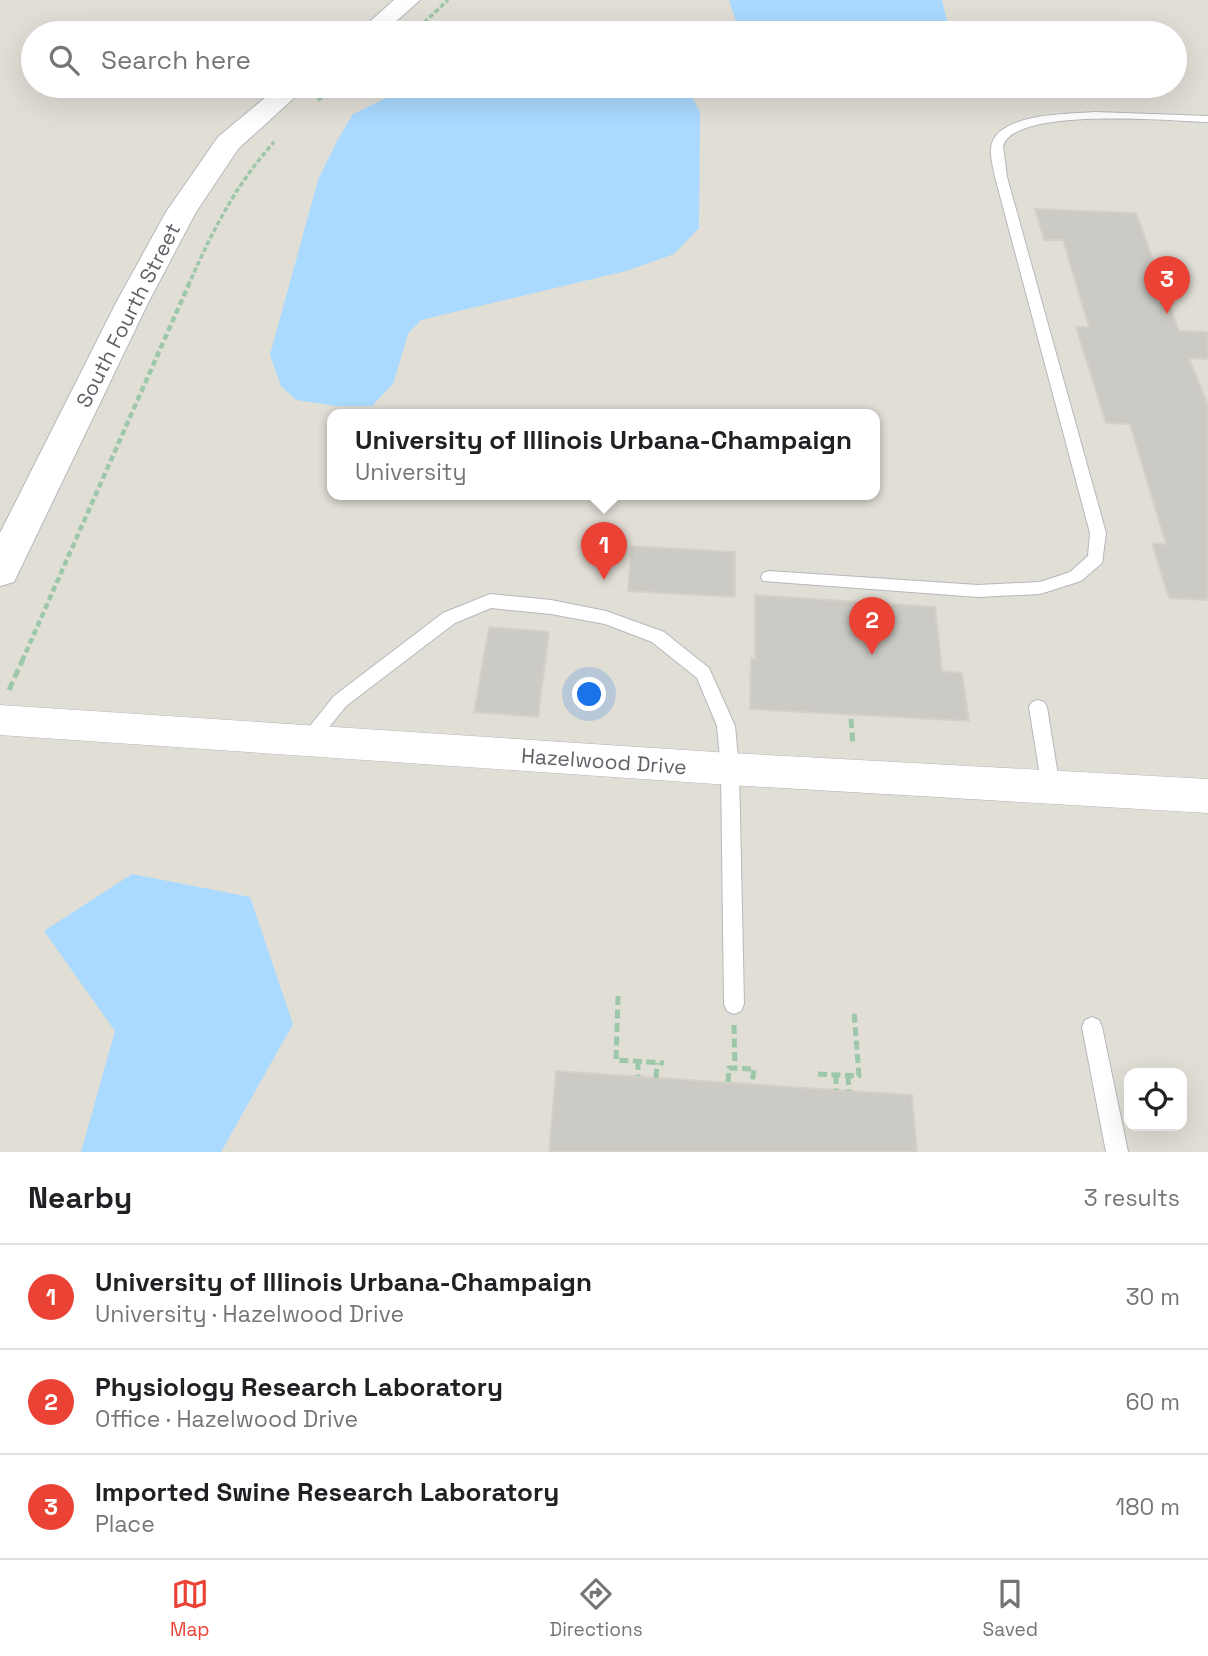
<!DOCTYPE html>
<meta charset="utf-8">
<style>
:root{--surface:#fff;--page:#f2f2f2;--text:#202124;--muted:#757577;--line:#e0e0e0;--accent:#ea4335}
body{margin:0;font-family:"Space Grotesk",sans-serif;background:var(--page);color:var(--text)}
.controls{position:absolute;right:21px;bottom:21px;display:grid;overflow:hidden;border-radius:14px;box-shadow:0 7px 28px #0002}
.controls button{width:63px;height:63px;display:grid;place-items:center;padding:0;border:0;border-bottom:2px solid var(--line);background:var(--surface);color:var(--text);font:35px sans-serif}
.you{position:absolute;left:590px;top:695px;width:24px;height:24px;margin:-18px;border:5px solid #fff;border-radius:50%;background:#1a73e8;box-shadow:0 0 0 10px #1a73e833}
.badge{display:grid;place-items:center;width:46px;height:46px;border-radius:50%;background:var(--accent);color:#fff;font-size:23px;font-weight:700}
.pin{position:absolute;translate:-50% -58px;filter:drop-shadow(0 2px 4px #0008)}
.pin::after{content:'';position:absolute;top:37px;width:24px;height:21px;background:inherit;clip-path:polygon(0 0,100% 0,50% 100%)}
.popup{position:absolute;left:327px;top:409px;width:553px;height:91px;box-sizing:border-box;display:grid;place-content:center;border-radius:14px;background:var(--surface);filter:drop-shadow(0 2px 5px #0005);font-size:23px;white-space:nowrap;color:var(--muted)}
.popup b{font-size:26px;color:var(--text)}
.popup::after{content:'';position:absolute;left:50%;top:100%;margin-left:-14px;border:14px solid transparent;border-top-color:var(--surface)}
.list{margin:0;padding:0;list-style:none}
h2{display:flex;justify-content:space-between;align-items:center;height:91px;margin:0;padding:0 28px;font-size:30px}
h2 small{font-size:23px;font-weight:400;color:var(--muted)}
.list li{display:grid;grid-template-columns:46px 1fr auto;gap:21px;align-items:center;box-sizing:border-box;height:105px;padding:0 28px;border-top:2px solid var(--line)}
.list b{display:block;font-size:26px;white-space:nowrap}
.list p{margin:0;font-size:23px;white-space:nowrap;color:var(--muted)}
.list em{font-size:23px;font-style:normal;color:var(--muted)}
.icon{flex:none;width:38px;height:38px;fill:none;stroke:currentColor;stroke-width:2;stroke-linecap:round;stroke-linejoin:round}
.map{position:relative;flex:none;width:1208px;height:1152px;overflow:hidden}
.search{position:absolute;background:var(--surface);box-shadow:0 7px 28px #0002;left:21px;right:21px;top:21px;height:77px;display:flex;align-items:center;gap:18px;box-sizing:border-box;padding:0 24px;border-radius:38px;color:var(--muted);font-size:26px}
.sheet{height:406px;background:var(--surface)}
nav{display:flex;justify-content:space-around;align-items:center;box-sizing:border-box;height:98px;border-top:2px solid var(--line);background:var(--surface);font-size:19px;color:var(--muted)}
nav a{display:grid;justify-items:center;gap:4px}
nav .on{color:var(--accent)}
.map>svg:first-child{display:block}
.education{fill:#e1ded6;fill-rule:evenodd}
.water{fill:#aadaff}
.building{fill:#cccac5;stroke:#d6d1c6;stroke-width:2}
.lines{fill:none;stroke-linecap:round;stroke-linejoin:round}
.service-casing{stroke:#b5b8bc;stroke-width:2}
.minor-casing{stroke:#b5b8bc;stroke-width:1}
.tertiary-casing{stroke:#b5b8bc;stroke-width:2}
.path-far2{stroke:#9cc7a9;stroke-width:3.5;stroke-dasharray:5 2.5;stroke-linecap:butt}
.path-far1{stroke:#9cc7a9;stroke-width:4.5;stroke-dasharray:6 3.5;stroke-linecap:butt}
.path{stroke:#9cc7a9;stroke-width:5;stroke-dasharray:9 4.5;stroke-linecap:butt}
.service{fill:#fff;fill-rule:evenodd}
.minor{fill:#fff;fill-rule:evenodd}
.tertiary{fill:#fff;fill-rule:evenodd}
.labels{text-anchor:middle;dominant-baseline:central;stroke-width:5;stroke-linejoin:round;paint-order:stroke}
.street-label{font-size:21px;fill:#5f6368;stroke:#fff}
</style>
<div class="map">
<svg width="1208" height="1152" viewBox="0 0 1208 1152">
<rect width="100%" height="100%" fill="#f1efe8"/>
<path class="education" d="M0,0H1208V1152H0ZM33,33H1175V86H33ZM333,414H875V494H333ZM1129,1073H1182V1126H1129Z"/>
<path class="water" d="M729,0H942L950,33H740Z
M422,86H681L687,88L700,112L699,228L674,254L626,271L421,320L408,334L393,384L372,406H336L296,400L281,386L270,355L318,180L338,139L353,114L395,94Z
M132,874L250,897L293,1024L221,1152H81L115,1031L44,931Z"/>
<path class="building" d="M1035,209L1136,213L1179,331L1208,332V359L1189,358L1208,405V600L1169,598L1152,543L1166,544L1130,424L1106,423L1076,327H1089L1063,240H1044Z
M631,546L735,552V597L628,591Z
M755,595L935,607L942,671L962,673L969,721L750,709L751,658L755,659Z
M489,627L549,632L538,717L474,712Z
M556,1071L912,1095L917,1152H549Z"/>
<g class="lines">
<defs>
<path id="service" d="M1095,112L1208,116V122C1171,121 1015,106 1003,146L1007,177L1106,533L1102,563L1081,581L1040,594L978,597L763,581L761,577L763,573L769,571L978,585L1040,582L1070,572L1088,556L1090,533L995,177C993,166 989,154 992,143C1002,113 1070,114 1095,112Z
M490,594L551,600L606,611L664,632L709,668L735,726L739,769L744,1004L741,1011L734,1014L727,1011L724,1004L721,769L717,726L697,678L652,642L605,624L551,614L491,608L455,623L346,706L314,746L308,749L302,746L299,741L302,736L334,696L443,613Z
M1038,700L1044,702L1047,707L1060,788L1057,794L1051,796L1045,794L1042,788L1029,707L1032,702Z
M1092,1017L1099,1020L1102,1027L1128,1152H1106L1082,1027L1085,1020Z"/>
<path id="minor" d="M0,705L730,753L1208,779V813L730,785L0,735Z"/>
<path id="tertiary" d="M394,0H420L383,33H357Z
M279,86H307L238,149L196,212L148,303L14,582L0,586V533L116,303L166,212L218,137Z"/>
</defs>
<use href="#service" class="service-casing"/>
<use href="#minor" class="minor-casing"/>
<use href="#tertiary" class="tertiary-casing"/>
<path class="path-far2" d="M413,33L448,0
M318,100L337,86
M188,286C212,232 234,187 274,142"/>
<path class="path-far1" d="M22,661L189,284"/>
<path class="path" d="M9,690L23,659
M851,719L853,746
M618,996L616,1060L664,1063
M734,1025L735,1068
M638,1061V1076
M818,1074L859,1076L854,1011
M836,1075V1090
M848,1076L849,1091
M656,1078L657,1063
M728,1082L729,1068L754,1069L752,1084"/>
<use href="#service" class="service"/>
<use href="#minor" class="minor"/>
<use href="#tertiary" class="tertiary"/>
</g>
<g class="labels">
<g class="street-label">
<text transform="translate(128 315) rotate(-63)">South Fourth Street</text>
<text transform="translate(604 761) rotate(4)">Hazelwood Drive</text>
</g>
</g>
</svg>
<div class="controls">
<button><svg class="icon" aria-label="locate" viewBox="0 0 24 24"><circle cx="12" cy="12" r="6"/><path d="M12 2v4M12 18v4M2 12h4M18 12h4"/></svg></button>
</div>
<div class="you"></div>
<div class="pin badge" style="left:604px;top:580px">1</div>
<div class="popup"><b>University of Illinois Urbana-Champaign</b>University</div>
<div class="pin badge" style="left:872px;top:655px">2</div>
<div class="pin badge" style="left:1167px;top:314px">3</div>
<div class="search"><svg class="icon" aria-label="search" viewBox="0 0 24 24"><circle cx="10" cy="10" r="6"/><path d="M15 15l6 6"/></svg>Search here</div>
</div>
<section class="sheet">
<h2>Nearby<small>3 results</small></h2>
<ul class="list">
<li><span class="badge">1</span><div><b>University of Illinois Urbana-Champaign</b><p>University · Hazelwood Drive</p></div><em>30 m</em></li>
<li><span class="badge">2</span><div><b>Physiology Research Laboratory</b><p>Office · Hazelwood Drive</p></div><em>60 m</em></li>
<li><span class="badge">3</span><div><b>Imported Swine Research Laboratory</b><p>Place</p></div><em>180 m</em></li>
</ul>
</section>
<nav>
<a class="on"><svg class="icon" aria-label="map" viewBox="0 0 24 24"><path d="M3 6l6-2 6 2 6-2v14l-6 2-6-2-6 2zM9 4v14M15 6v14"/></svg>Map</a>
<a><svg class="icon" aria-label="directions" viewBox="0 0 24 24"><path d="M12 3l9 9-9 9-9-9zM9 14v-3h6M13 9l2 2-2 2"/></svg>Directions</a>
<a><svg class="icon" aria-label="saved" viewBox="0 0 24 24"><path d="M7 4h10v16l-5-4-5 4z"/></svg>Saved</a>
</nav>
